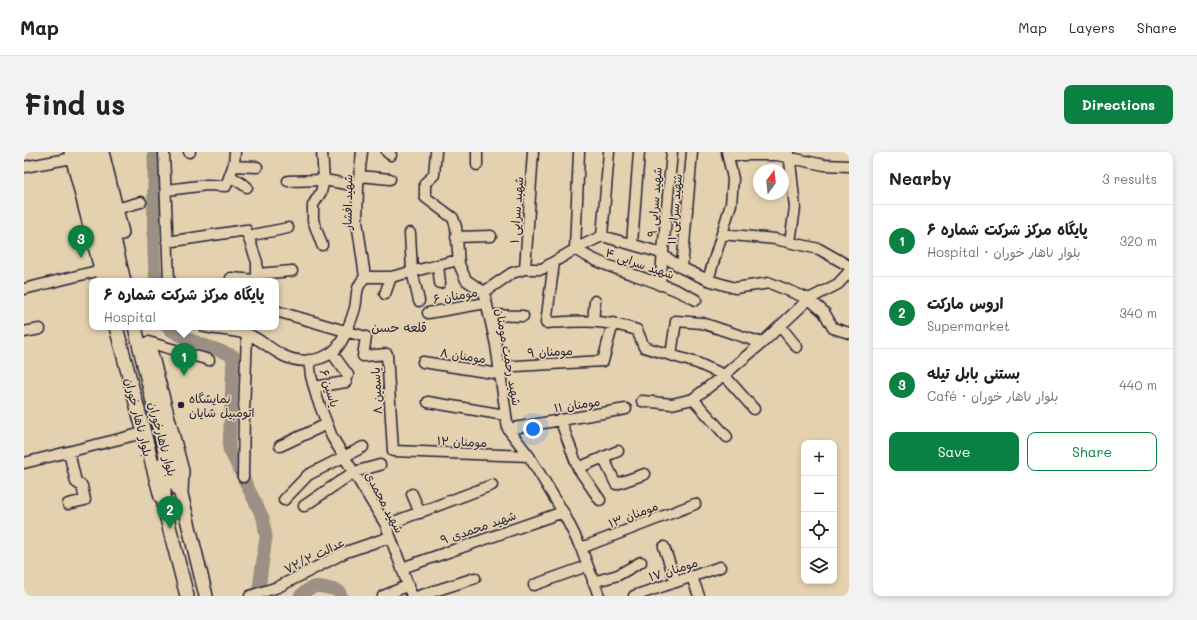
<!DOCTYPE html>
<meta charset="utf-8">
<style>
:root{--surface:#fff;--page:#f2f2f2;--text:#222;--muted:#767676;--line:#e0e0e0;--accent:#0b8043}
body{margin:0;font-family:Mali,"Playpen Sans Arabic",sans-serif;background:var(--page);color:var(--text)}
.controls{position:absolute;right:12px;bottom:12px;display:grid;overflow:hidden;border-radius:8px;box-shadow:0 2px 6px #0003}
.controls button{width:36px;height:36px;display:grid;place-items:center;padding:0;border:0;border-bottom:1px solid var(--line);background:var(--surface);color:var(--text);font:20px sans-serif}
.compass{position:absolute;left:729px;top:12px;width:36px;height:36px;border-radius:50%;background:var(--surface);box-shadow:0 2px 6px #0003;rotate:15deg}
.you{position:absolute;left:509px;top:277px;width:14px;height:14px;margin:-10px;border:3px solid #fff;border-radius:50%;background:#1a73e8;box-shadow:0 0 0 6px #1a73e833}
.badge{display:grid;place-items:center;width:26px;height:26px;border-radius:50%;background:var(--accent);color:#fff;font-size:13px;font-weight:700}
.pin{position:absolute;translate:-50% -33px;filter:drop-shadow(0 1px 2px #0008)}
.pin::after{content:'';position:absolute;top:21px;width:14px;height:12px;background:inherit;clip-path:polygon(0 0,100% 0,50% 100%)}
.popup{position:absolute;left:65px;top:126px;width:190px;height:52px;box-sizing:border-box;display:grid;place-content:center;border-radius:8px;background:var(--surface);filter:drop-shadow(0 1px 3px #0005);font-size:13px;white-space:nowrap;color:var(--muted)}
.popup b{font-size:15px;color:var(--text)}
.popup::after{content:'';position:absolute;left:50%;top:100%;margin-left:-8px;border:8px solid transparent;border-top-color:var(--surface)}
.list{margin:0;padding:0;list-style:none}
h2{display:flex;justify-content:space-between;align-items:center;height:52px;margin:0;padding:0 16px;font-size:17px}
h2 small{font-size:13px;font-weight:400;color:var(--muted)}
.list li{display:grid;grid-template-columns:26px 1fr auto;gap:12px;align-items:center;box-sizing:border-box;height:72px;padding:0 16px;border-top:1px solid var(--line)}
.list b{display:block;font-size:15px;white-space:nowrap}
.list p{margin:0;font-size:13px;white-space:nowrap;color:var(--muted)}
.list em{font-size:13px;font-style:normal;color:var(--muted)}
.actions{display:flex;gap:8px;padding:12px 16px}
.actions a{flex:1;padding:9px 0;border:1px solid var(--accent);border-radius:8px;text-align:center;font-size:14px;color:var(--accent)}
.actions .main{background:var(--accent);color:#fff}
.icon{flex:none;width:22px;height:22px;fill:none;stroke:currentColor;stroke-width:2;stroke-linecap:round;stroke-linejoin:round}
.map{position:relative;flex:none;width:825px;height:444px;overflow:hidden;border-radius:8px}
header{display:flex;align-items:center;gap:24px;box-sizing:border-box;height:56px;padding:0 20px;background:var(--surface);border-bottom:1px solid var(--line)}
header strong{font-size:19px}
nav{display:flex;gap:22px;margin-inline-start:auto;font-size:14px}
.intro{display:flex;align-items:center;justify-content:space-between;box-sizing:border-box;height:96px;padding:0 24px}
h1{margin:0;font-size:28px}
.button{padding:10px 18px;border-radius:8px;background:var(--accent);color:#fff;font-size:14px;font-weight:700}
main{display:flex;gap:24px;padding:0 24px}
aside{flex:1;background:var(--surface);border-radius:8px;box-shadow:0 2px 6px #0003}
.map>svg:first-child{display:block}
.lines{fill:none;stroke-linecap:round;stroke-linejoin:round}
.river{stroke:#9c9084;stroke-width:13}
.minor-casing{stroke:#22223b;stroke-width:13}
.major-casing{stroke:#22223b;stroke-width:16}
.minor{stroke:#e4d1af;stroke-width:10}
.major{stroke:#e4d1af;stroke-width:13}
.poi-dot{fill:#22223b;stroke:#e4d1af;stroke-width:1.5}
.labels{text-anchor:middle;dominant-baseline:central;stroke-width:3.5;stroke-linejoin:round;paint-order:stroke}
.street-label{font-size:12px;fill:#22223b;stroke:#e4d1af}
.poi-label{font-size:12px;fill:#22223b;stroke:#e4d1af;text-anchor:start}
.neighbourhood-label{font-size:13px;fill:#22223b;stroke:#e4d1af}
</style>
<header>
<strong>Map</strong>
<nav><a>Map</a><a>Layers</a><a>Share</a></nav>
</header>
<div class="intro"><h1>Find us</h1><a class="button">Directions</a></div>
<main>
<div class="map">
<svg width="825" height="444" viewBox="0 0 825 444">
<rect width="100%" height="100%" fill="#e4d1af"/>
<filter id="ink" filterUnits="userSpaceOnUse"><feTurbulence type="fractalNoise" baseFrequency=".025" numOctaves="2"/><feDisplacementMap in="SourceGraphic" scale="8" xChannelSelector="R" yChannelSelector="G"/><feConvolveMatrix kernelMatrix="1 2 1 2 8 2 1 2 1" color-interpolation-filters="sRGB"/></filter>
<g filter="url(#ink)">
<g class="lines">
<path class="river" d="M130,0C131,43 127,86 132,129
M144,175C149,185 196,197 209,204L205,297L239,366L242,385L235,436L237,444
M276,444C290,430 297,434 315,439L317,444"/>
<defs>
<path id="minor" d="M140,0L145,129
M165,0H166
M338,0L334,34L333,69L341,125
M363,0L367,3
M412,0L410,23L401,31V45L429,66L432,75L435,112L442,128L460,140L472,193L484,277L505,304L539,360L557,396L575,444
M453,0V13
M555,0L551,97C588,121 634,126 672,148
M765,0L771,56L766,90
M704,3H753L800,13L825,14
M209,14L233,15
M0,15L48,6
M206,24L223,35
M336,24L366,27
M264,29L300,28L334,34
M143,38L183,33L202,34L210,12L211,0
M92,57L117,50
M386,81L388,119L395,149
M698,82L751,87L795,97L825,114
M224,84L264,76
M578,84L585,0
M432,85L467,84
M143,90L222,78L233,110V129
M608,92L615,0
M298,93L289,68V53L297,40L300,28L298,0
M530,110L522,171C558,169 578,167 613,178L620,195L673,211L700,223L738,191L785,147L814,132L825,120
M414,113L416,131
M658,116L668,0
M501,117L509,0
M233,122L268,119
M341,125H367L434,108
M207,126L233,128
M684,128L707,52L709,27L703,0
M636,133L648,0
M0,137L77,118
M460,140L488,121L501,117H518L555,95L578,84L634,100L658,116L684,128L711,136L746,131L785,147L800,160L809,176L825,181
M361,142L367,125
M252,159L342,185L339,204L363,202L369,299L505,304
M404,161L462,151
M465,163L499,164
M569,169L571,149
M756,174L773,195
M181,175C194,178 210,178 223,182C237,187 247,198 260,204C279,213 306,209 317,190C323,180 328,166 331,156C334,142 330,138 341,125
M0,180L16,177
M124,190L185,208
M308,201L324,223
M647,203L652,169L678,171L738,191
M285,208L287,224L293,246L308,285L362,373L388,444
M399,210L475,222
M475,215L579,209L589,171
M290,235L322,230
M669,247L703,285
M618,249L648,252L669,247L700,223L730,257
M404,250L481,263
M536,267L554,316L576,348
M484,277L602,257
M256,294L303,272
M579,305L592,332L621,322
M0,311L119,281
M554,316L594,299
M219,325L220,260L223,182
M388,342L396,361
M260,348L284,323L339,295
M44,352L61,348L58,334L52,330L45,300
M280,354L330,320L356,313
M362,373L468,333
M640,395L652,430
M557,396L671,352
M378,416L539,360
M668,425L675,444
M569,430L594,423L617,410
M510,433L563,414
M226,444L254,435L322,400L366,385
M359,444L385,433
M395,444L451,426
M610,444L696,415"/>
<path id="major" d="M47,0L80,129
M59,0L91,129
M69,0L100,129
M78,0L98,81
M92,175L137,345
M111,175L146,321L157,342L182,444
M125,194L158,319L157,340
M138,312L140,323V355L163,444"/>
</defs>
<use href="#minor" class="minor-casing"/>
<use href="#major" class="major-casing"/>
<use href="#minor" class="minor"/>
<use href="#major" class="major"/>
</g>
</g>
<circle class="poi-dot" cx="157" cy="253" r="4"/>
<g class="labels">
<g class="street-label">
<text transform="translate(323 50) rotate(-89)">شهید افشار</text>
<text transform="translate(630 50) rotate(-85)">شهید سرایی ۹</text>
<text transform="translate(650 57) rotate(-85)">شهید سرایی ۱۱</text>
<text transform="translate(492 58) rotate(-86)">شهید سرایی ۱</text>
<text transform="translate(616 111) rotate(19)">شهید سرایی ۴</text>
<text transform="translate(431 143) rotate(-10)">مومنان ۶</text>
<text transform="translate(526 199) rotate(-3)">مومنان ۹</text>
<text transform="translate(439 203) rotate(8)">مومنان ۸</text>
<text transform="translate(485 205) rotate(80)">شهید رحمت مومنان</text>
<text transform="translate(306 236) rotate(73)">یاسین ۶</text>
<text transform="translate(352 239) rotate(-93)">یاسمین ۸</text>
<text transform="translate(553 252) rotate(-9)">مومنان ۱۱</text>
<text transform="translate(115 265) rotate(76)">بلوار ناهار خوران</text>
<text transform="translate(139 287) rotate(75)">بلوار ناهارخوران</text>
<text transform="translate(438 289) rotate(2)">مومنان ۱۲</text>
<text transform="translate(361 350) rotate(62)">شهید محمدی</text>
<text transform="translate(609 362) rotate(-21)">مومنان ۱۳</text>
<text transform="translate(454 375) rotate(-19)">۹ شهید محمدی</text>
<text transform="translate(290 403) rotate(-26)">عدالت ۷۲/۲</text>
<text transform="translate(649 417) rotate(-18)">مومنان ۱۷</text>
</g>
<g class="poi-label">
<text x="165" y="246">نمایشگاه<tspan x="165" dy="14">اتومبیل شایان</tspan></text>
</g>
<g class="neighbourhood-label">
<text x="375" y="174">قلعه حسن</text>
</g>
</g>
</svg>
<div class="controls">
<button>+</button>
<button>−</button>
<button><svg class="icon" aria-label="locate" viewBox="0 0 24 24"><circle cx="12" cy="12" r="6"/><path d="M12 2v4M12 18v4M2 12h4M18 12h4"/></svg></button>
<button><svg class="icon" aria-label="layers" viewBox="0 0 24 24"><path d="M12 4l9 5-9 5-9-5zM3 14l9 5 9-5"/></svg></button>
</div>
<svg class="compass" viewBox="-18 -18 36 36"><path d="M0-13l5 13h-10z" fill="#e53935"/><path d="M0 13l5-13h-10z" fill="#767676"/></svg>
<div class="you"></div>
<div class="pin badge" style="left:160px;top:224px">1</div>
<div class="popup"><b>پایگاه مرکز شرکت شماره ۶</b>Hospital</div>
<div class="pin badge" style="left:146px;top:377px">2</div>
<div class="pin badge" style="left:57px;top:106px">3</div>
</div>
<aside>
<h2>Nearby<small>3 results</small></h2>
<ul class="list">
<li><span class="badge">1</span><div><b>پایگاه مرکز شرکت شماره ۶</b><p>Hospital · بلوار ناهار خوران</p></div><em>320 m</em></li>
<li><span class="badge">2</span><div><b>اروس مارکت</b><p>Supermarket</p></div><em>340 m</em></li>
<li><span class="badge">3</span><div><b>بستنی بابل تیله</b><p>Café · بلوار ناهار خوران</p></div><em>440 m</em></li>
</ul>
<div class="actions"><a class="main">Save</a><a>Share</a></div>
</aside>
</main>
